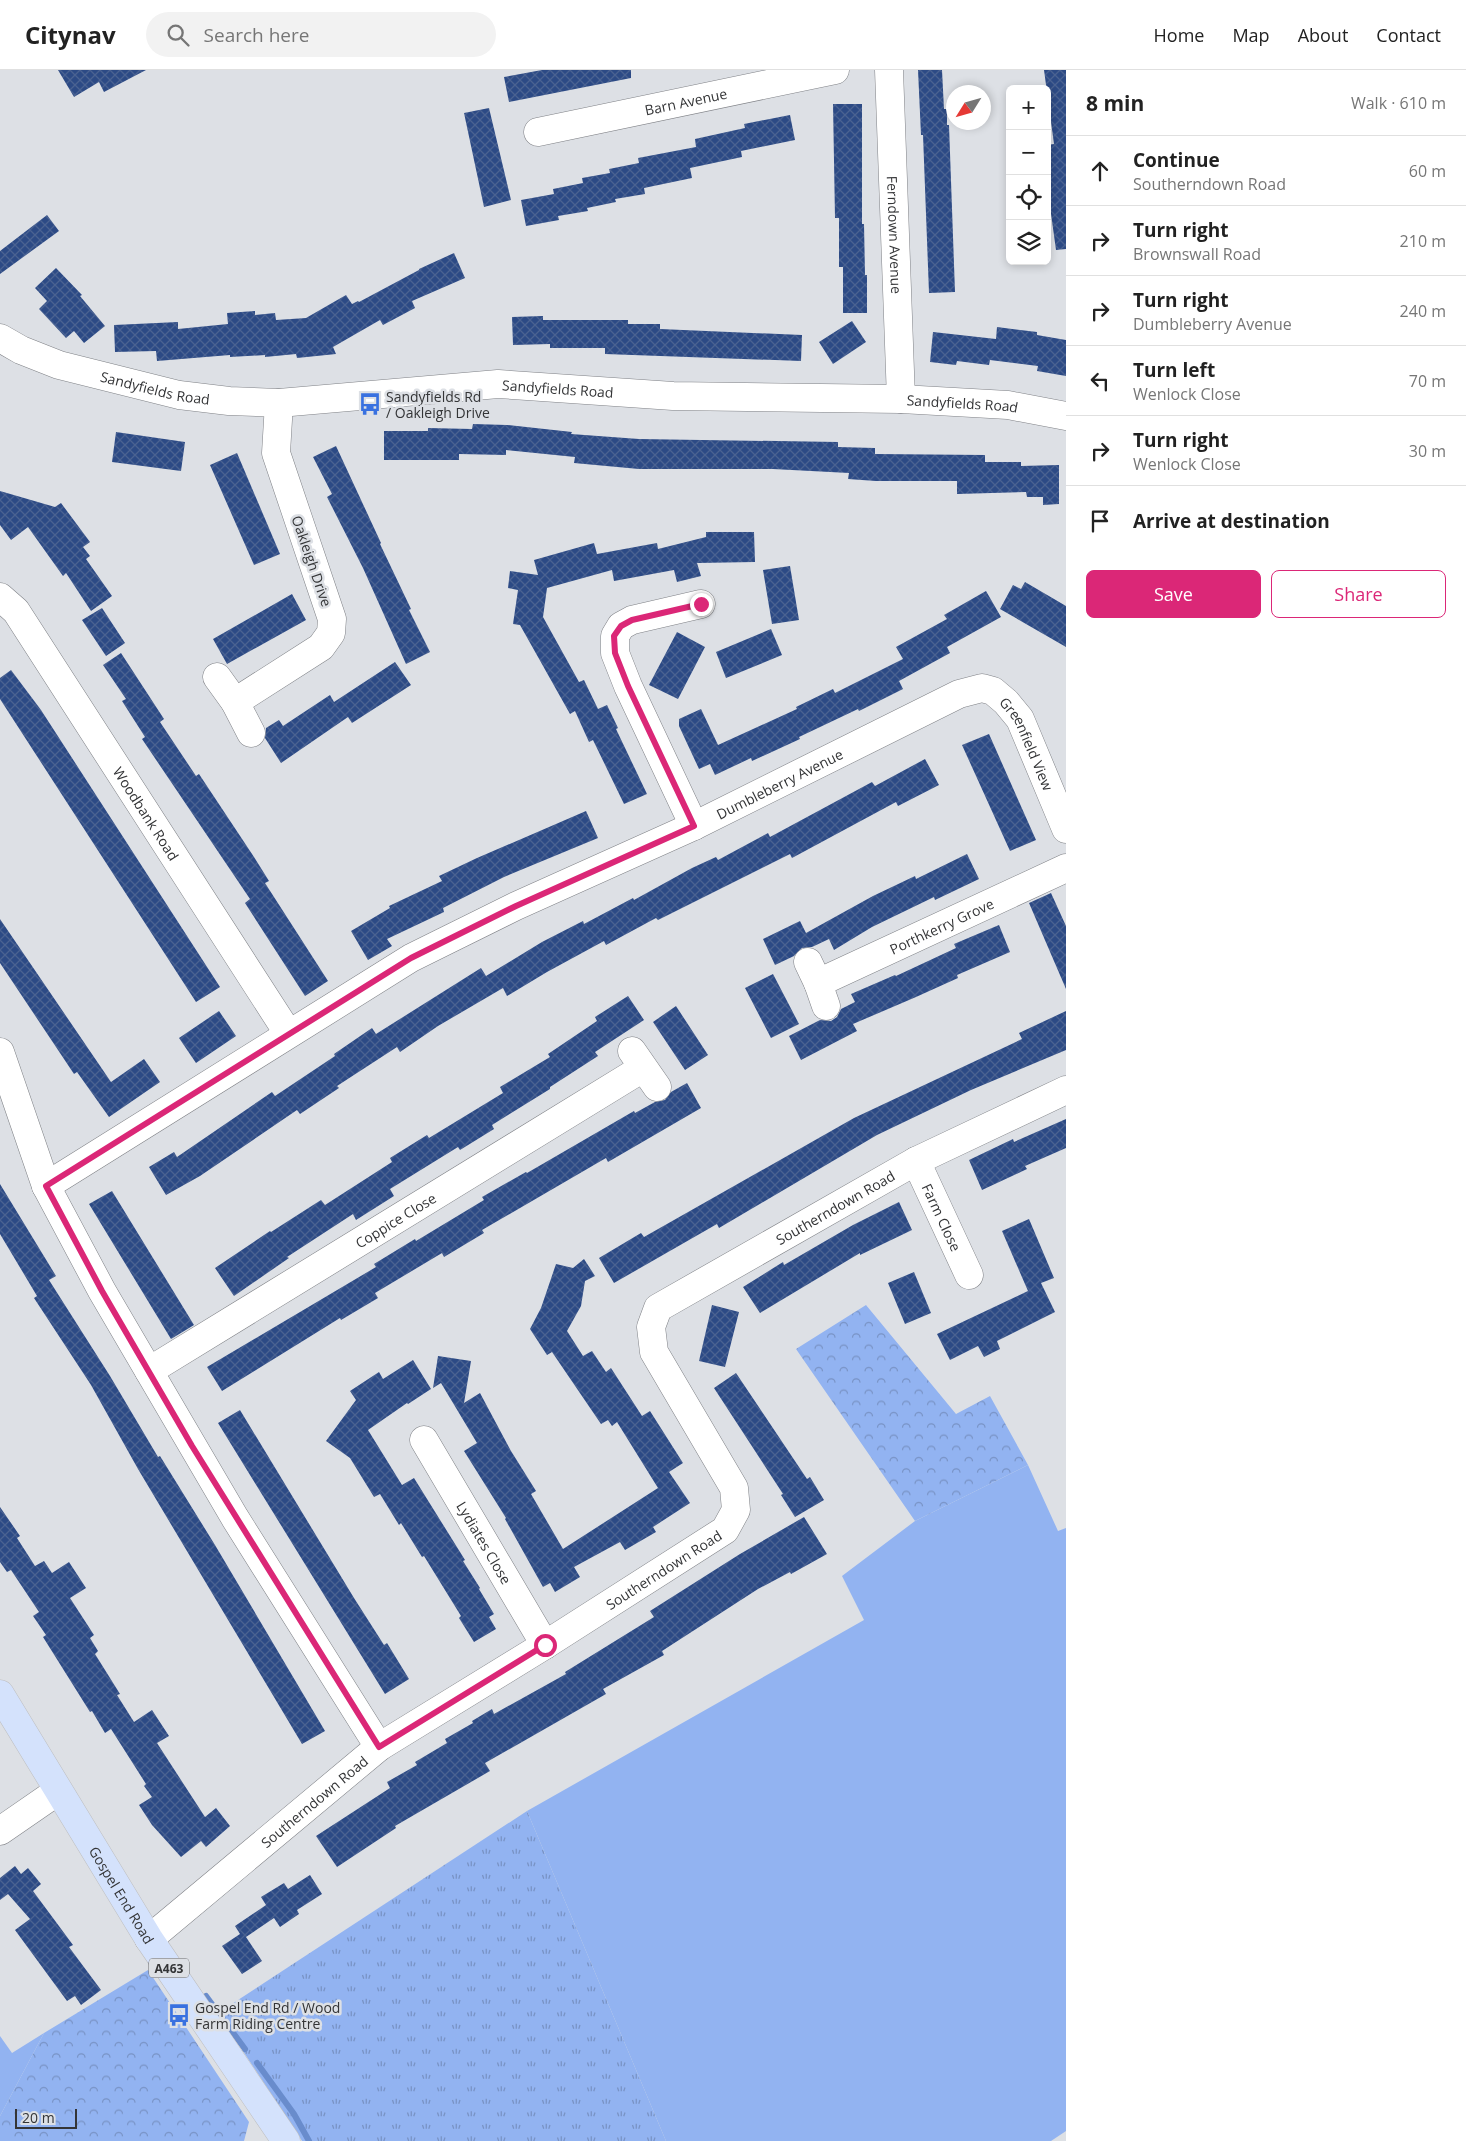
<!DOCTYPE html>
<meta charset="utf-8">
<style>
:root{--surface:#fff;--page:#f2f2f2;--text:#222;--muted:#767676;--line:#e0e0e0;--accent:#db2777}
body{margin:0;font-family:"Open Sans",sans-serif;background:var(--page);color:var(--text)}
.controls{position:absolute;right:15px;top:15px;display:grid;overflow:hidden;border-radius:8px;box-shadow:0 2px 8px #0003}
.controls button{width:45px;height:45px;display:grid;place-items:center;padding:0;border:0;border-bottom:1px solid var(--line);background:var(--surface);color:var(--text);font:25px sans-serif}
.compass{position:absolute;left:946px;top:15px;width:45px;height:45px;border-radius:50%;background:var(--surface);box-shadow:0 2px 8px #0003;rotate:233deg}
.scale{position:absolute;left:15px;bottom:12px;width:62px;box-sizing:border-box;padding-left:5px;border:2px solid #343537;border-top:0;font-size:14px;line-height:18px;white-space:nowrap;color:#343537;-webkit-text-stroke:4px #dde0e5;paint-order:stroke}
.stop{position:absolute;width:15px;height:15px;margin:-11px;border:4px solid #db2777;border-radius:50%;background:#fff}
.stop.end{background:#db2777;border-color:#fff;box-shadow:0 1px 5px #0008}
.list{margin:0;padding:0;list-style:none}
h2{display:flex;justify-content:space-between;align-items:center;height:65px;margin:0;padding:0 20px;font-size:21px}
h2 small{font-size:16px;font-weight:400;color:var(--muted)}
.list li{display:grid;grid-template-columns:32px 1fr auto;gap:15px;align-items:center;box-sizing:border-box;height:70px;padding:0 20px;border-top:1px solid var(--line)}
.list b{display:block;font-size:19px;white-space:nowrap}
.list p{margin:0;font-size:16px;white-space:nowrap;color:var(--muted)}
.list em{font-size:16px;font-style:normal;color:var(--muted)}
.actions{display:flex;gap:10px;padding:15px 20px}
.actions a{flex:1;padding:11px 0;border:1px solid var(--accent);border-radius:8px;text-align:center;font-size:18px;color:var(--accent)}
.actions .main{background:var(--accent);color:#fff}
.icon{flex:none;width:28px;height:28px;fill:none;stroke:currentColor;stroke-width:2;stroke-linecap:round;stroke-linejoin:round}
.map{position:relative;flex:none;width:1066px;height:2071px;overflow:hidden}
header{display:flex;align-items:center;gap:30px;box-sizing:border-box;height:70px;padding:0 25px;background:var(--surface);border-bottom:1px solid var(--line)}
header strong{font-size:24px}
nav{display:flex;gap:28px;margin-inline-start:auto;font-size:18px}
.search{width:350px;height:45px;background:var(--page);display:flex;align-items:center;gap:12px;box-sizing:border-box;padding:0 18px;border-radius:28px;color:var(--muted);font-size:19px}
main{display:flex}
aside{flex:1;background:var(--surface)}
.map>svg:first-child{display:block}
.green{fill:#92b3f1}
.forest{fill:url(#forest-crowns)}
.park{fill:url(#park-tufts)}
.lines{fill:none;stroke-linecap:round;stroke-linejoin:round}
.stream{stroke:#698ccc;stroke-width:6}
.building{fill:url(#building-cross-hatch)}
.minor-casing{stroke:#7f8186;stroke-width:29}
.major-casing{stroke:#bebebf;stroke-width:29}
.minor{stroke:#fff;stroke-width:28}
.major{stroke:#d4e2fc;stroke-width:28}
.route{stroke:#db2777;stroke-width:6}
.labels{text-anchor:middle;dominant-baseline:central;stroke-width:5;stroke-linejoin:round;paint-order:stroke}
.shield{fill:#dde0e5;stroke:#67686b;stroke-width:1}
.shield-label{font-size:12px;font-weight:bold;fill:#343537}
.street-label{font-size:14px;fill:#343537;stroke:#dde0e5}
.poi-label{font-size:14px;fill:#343537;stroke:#dde0e5;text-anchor:start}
</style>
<header>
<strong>Citynav</strong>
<div class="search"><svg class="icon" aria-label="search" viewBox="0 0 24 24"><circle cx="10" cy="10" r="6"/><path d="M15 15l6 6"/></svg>Search here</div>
<nav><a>Home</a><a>Map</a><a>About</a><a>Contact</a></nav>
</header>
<main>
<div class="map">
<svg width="1066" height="2071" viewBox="0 0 1066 2071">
<defs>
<pattern id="forest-crowns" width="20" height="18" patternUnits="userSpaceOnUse" patternTransform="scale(1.25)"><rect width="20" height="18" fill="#92b3f1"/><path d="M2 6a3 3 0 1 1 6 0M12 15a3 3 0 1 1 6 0" fill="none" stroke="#7892c4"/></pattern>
<pattern id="park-tufts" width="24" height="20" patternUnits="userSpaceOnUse" patternTransform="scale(1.25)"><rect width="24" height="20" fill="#92b3f1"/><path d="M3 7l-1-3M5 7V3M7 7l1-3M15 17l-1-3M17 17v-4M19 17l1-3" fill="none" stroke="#7892c4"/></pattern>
<pattern id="building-cross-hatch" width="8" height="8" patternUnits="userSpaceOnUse" patternTransform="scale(1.25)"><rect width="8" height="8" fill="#2c4a85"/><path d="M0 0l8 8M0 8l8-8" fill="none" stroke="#4a6291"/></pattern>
</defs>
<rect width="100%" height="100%" fill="#dde0e5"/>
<path class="green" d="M1028,1395L1058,1461L1066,1458V2061L1051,2071H666L527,1741L864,1550L842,1506L915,1451Z
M44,1963L0,2046V1966L12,1983Z"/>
<path class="forest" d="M866,1235L956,1344L990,1326L1028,1395L915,1451L796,1279Z
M148,1900L249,2052L244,2071H0V2046L44,1963Z"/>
<path class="park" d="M527,1741L666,2071H302L218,1943Z"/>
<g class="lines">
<path class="stream" d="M206,1926L245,1979
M257,1993L294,2044L309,2071"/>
</g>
<path class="building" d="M58,0H146L104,22L99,12L74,27Z
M542,0H631V8L509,32L504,7Z
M918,0H942L944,39H947V55H949L955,222L929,223L923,65H921Z
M1044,0H1066V179L1056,180L1048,122L1051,121L1047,94V75L1054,74Z
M833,34H862V154H864L865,205H867V243H843V197H839V148H835Z
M489,38L511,130L484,137L464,43Z
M790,45L795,70L741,81L742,87L690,98L692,108L644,118L645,124L615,129L616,132L587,138L588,141L558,146L559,150L526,156L521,130L554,124L553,119L583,113L582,108L610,103L609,99L639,93L638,88L696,77L695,69L745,58L744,54Z
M47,145L59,161L0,204V181Z
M454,183L465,208L412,231L415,238L383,255L380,250L333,277L336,284L297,288L296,284L265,287V285L230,287V285L157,291L156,281L115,282L114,255L178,252V259L228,254L227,243L255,241V245L275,243L276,250L306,248L346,225L352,234L358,231L359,232L419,200V199Z
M56,198L82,225L80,226L105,256L84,273L74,261L66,268L39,239L47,231L35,218Z
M543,246V250H628V254H660V259L802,265L801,291L605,284V278H550V274L513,275L512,247Z
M852,251L866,272L833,294L819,272Z
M997,257L1037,262V265L1066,270V306L1037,301L1038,296L990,290L989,295L957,291L956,295L930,292L933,262L996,269Z
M473,354L507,355L572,362L571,364L639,369L838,372V377L875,378V384L985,385V392H1021V396L1059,395V434L1043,435V427H1027L1026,422L957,424V411H876L848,409L849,403L773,399H639L574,393L575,387L506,380V385L459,384V390H384V361H428V358L472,359Z
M116,362L185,372L181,401L112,392Z
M336,376L381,473L380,474L411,539L409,540L430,582L406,594L363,498L327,427L332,424L313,387Z
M237,383L280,484L254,495L210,395Z
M0,421L55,437L61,433L90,472L83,477L90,486L86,489L112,526L91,541L66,503L63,506L28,457L11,470L0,455Z
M706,462H754L755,492L697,493L701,506L677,512L674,500L614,511L612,500L547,518L543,547L579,612L584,610L598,639L607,635L618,658L616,659L647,724L624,734L593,670L589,672L575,641L570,644L520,555L513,554L518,520L508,518L510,501L538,505L534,490L594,473L597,484L657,473L658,479L706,467Z
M790,496L799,550L772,554L763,500Z
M1025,512L1066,536V577L1000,539L1013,515L1021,519Z
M986,521L1001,547L947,577L950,583L899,611L903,619L859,641L858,639L799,667L800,669L752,691L751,688L715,705L710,694L699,699L679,656V649L701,639L718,675L797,639L796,637L833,619L835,623L903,589L896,577L947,549L944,545Z
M292,524L306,550L227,594L213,569Z
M102,538L125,573L106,586L82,550Z
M771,559L782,585L726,608L716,582Z
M677,562L705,577L678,629L649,615Z
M121,583L164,649L160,652L196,706L199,704L254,787L269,811L265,813L328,911L305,926L245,833L250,829L142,669L145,667L122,631L126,629L103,595Z
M395,592L411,615L352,653L348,647L281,693L265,668L266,658L279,650L283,656L330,625L334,632Z
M11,600L41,640L220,917L196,932L0,629V608Z
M989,664L1036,770L1010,781L962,675Z
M925,689L939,715L898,736L896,732L792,788L790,784L658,850L656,848L606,875L604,871L547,902L507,926L503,918L438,956L400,982L397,977L337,1016L339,1018L300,1044L297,1040L200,1106L166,1125L149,1097L174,1082L177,1087L272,1022L275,1026L335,986L334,984L372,958L376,964L481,898L486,906L542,872L583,851L584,854L633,828L634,830L692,798L716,787L718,790L768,763L770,767L872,712L875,716Z
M586,741L598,768L504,807L443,838L444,842L387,869L392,876L368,890L351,861L390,838L389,836L442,811L439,806L477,788Z
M967,784L979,809L935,830L934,827L872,857L834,880L829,869L812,877L802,878L794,886L775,895L763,869L800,851L806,863L873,826L915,806L916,809Z
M1051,823L1066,856V919L1029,833Z
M0,849L111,1012L144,989L160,1012L109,1047L77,1002L74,1004L0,893Z
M999,855L1010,882L957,905L958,908L916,927L853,954L857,961L801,990L789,966L820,950L831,951L837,947L841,939L855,932L851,924L895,905L896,906L956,878L954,874Z
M773,904L799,954L771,968L745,918Z
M628,926L644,950L595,982L598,986L550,1017V1019L492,1055L494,1059L460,1080L458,1077L390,1119L394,1126L356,1150L353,1144L287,1187L289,1188L234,1226L215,1198L270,1161L271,1162L321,1130L325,1135L392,1092L390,1088L427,1065L429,1068L503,1023L500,1017L550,987L548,984L597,951L595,947Z
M676,936L708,985L685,1000L653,952Z
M219,941L236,966L196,993L179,968Z
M1066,941V980L971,1020L877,1065L719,1158L717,1154L614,1213L599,1188L641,1163L644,1167L854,1048L1022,969L1019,963Z
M687,1013L701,1038L608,1092L606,1088L482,1160L484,1163L444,1187L442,1183L375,1223L378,1228L341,1250L340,1248L222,1321L207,1297L376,1197L374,1194L415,1169L416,1171L484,1130L482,1127L526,1102L527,1103L634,1041L635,1043L655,1032L665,1030L671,1022Z
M1066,1049V1078L1025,1096L1027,1099L982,1120L969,1090L1013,1069L1014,1072Z
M0,1114L56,1206L49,1210L110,1306L158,1387L160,1386L215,1475L325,1661L302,1674L138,1399L91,1315L34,1228L37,1226L0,1164Z
M112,1121L194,1255L171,1269L89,1134Z
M899,1132L912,1160L860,1185V1183L760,1243L743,1217L783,1192L784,1195L853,1155Z
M1029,1149L1054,1208L1041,1213L1055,1242L997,1271L1000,1279L984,1287L978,1276L950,1290L937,1264L1028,1221L1002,1161Z
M584,1189L595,1206L585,1211L581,1236L567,1261L583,1286L592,1281L606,1302L611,1298L642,1346L650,1341L683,1393L669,1402L690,1433L653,1457L656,1462L625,1480L620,1472L574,1497L580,1507L555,1522L550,1513L543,1517L505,1449L506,1448L464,1381L477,1373L441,1313L433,1318L438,1286L471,1291L464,1333L480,1323L511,1381L536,1421L531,1424L563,1479L658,1418L617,1352L612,1356L608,1350L601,1354L552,1282L547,1285L530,1259L541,1238L556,1194L573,1198Z
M914,1202L931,1243L905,1254L888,1213Z
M712,1235L739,1242L725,1297L699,1291Z
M413,1290L431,1319L408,1334L407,1333L368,1360L402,1415L414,1408L465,1490L463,1491L480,1518L479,1519L494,1544L489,1547L496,1559L474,1572L459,1548L461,1546L424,1486L422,1487L401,1453L399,1455L380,1424L374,1427L350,1388L326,1371L356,1330L350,1321L379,1302L383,1309Z
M736,1303L807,1409L810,1407L824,1430L795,1447L781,1425L783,1424L714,1318Z
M240,1340L354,1528L384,1575L387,1573L409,1609L385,1624L218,1353Z
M0,1437L20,1466L17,1468L35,1496L44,1491L52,1503L69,1492L86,1518L70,1528L94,1565L90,1568L98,1581L95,1584L120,1624L117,1625L134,1652L152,1640L169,1666L157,1673L205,1747L216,1738L230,1756L206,1777L201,1771L181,1787L152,1755L139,1735L152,1727L144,1716L146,1714L111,1659L105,1663L92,1641L90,1642L43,1567L46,1565L33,1546L39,1542L11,1500L7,1502L0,1492Z
M804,1447L827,1484L791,1504L790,1502L758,1519L662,1581L664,1585L603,1619L606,1624L485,1693L490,1701L395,1756L396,1758L337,1797L316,1766L390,1718L387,1712L417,1695L415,1692L447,1673L445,1669L473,1653L472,1651L492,1639L494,1644L566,1604L565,1602L654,1547L650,1541L740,1484Z
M15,1796L21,1804L28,1798L41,1814L33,1821L73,1875L69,1877L101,1920L81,1935L75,1926L67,1931L15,1860L30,1849L8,1824L0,1830V1808Z
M310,1805L322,1824L297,1840L299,1844L280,1857L274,1848L246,1867L262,1891L242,1904L222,1876L240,1864L235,1856L266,1835L261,1827L284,1813L288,1819Z"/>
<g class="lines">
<defs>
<g id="minor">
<path id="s1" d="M889,0L901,329"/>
<path id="s2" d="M538,62L835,0"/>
<path id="s3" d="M0,268L21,280L59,295L179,325L229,331L279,333L498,314L673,326L901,329L1008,335L1066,346"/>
<path id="s4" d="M0,527L16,541L288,963"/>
<path d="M217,607L235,632L251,663"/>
<path d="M235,632L321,577L331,563L332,549L276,383L279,333"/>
<path d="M694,756L628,616L615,583V566L621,556L632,550L701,534"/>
<path d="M808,892L818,913L826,936"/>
<path id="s5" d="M818,913L1066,798"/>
<path d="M632,981L657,1017"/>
<path d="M0,982L46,1116L102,1221L235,1448L379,1677"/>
<path id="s6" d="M916,1091L969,1205"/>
<path id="s7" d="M46,1116L411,888L516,836L694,756L959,624L982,618L993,621L1006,632L1020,649L1066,759"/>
<path id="s8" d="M149,1301L643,998"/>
<path id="s9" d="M424,1370L545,1575"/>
<path d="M0,1761L58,1721"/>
<path id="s10" d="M149,1869L379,1677L545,1575L725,1460L736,1440L734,1418L654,1282L651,1257L658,1238L916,1091L1066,1020"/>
</g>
<g id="major">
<path id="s11" d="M0,1624L149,1869L286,2071"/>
</g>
</defs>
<use href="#minor" class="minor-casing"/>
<use href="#major" class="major-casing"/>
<use href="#minor" class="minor"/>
<use href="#major" class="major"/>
</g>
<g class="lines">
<path class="route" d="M545,1575L379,1677L192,1376L102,1221L46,1116L411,888L516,836L694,756L628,616L615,583L614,566L621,556L632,550L701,534"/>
</g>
<defs>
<symbol id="bus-bare" viewBox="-9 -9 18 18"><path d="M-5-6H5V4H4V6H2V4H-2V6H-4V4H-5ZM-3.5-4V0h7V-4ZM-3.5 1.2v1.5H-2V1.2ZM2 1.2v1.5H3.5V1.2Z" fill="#3971e0" stroke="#dde0e5" stroke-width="2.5" paint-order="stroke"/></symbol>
</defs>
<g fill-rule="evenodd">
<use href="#bus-bare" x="354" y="318" width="32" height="32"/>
<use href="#bus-bare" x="163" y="1929" width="32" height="32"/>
</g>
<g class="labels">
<rect class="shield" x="149" y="1888.5" width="40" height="19" rx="4"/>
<g class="shield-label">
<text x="169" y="1898">A463</text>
</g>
<g class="street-label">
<text stroke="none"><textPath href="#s2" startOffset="151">Barn Avenue</textPath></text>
<text stroke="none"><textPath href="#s1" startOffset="165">Ferndown Avenue</textPath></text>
<text stroke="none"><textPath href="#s3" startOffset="164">Sandyfields Road</textPath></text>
<text stroke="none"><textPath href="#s3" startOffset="569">Sandyfields Road</textPath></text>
<text stroke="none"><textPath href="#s3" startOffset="974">Sandyfields Road</textPath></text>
<text transform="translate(312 491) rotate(71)">Oakleigh Drive</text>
<text stroke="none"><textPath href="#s7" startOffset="1138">Greenfield View</textPath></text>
<text stroke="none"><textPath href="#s7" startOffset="838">Dumbleberry Avenue</textPath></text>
<text stroke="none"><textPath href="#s4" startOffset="262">Woodbank Road</textPath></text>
<text stroke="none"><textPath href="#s5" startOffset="136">Porthkerry Grove</textPath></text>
<text stroke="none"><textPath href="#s10" startOffset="1160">Southerndown Road</textPath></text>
<text stroke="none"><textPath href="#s6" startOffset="62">Farm Close</textPath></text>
<text stroke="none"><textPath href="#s8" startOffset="289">Coppice Close</textPath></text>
<text stroke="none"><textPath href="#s9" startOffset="119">Lydiates Close</textPath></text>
<text stroke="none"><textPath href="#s10" startOffset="635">Southerndown Road</textPath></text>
<text stroke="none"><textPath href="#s10" startOffset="215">Southerndown Road</textPath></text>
<text stroke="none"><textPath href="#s11" startOffset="235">Gospel End Road</textPath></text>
</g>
<g class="poi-label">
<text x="386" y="326">Sandyfields Rd<tspan x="386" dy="16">/ Oakleigh Drive</tspan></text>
<text x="195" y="1937">Gospel End Rd / Wood<tspan x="195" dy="16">Farm Riding Centre</tspan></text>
</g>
</g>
</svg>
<div class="controls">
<button>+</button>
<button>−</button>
<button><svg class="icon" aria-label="locate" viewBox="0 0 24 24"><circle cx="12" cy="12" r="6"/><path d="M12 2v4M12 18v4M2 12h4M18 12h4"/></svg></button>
<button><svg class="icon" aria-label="layers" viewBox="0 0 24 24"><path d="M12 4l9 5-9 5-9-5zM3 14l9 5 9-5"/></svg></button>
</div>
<svg class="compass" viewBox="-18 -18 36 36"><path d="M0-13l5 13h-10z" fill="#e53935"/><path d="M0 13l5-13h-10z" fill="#767676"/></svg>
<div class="scale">20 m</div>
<div class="stop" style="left:545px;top:1575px"></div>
<div class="stop end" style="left:701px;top:534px"></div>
</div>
<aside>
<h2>8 min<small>Walk · 610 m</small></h2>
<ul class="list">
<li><svg class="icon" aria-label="ahead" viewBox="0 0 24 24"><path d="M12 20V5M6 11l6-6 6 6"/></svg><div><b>Continue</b><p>Southerndown Road</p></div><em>60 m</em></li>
<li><svg class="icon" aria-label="right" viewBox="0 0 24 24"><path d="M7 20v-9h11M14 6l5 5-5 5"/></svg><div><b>Turn right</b><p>Brownswall Road</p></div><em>210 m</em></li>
<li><svg class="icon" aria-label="right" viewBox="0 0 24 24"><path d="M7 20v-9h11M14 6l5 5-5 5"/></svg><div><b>Turn right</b><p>Dumbleberry Avenue</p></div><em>240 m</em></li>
<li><svg class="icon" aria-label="left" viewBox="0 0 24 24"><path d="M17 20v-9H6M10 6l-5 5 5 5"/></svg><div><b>Turn left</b><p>Wenlock Close</p></div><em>70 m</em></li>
<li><svg class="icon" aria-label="right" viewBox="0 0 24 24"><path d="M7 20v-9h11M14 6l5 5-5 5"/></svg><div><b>Turn right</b><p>Wenlock Close</p></div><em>30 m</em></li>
<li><svg class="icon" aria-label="arrive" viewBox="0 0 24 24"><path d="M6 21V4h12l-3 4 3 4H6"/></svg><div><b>Arrive at destination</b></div></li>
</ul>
<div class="actions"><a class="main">Save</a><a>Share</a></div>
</aside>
</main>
